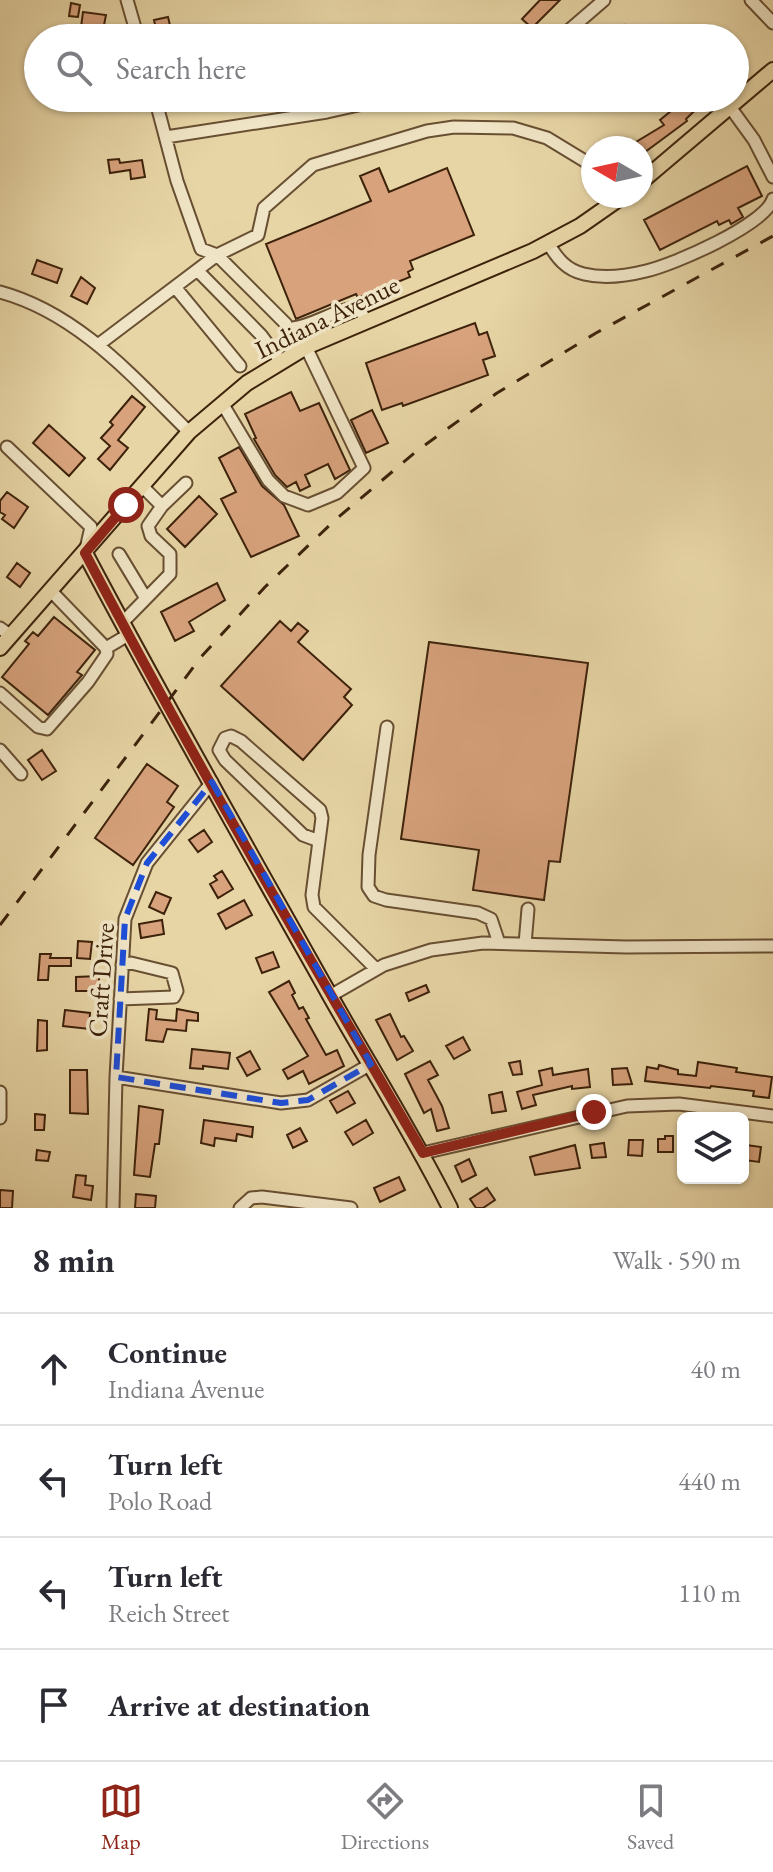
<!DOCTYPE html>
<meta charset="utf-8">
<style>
:root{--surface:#fff;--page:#f2f2f3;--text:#2b2b33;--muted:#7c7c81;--line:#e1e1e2;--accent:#8f2418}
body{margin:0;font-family:"EB Garamond",serif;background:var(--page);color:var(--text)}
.controls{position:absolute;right:24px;bottom:24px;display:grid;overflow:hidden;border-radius:12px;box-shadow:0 2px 6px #0004}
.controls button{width:72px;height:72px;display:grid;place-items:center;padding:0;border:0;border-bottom:2px solid var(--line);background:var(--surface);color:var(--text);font:40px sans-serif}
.compass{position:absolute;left:581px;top:136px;width:72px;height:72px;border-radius:50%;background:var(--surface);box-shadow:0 2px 6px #0004;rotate:279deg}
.stop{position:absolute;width:24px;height:24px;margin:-18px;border:6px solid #8f2418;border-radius:50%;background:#fff}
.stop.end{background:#8f2418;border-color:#fff;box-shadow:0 2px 8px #0008}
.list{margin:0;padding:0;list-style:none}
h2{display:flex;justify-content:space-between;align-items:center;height:104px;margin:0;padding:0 32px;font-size:34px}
h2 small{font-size:26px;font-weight:400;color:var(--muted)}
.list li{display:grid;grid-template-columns:52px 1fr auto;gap:24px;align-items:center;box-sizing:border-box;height:112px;padding:0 32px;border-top:2px solid var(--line)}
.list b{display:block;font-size:30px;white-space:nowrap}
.list p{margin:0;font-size:26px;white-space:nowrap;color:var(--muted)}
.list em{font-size:26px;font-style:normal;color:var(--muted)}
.icon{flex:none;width:44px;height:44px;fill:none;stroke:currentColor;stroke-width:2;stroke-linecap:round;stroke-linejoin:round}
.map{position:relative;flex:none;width:773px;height:1208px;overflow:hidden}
.search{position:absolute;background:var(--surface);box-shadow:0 2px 6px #0004;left:24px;right:24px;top:24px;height:88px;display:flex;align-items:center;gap:20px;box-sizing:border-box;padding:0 28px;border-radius:44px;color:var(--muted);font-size:30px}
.sheet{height:552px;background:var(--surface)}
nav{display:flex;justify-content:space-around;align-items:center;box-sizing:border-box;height:112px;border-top:2px solid var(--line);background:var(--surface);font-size:22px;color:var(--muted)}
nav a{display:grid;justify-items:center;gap:4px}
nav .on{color:var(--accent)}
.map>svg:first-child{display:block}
.building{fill:#d7a27c;stroke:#3d220b;stroke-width:2}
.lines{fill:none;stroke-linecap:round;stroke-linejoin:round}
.minor-casing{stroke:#684f32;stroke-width:15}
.major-casing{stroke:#3d220b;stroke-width:18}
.minor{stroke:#efe4c5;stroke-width:11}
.major{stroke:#e7d5a6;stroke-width:14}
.rail{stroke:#3d220b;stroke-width:3;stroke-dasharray:14 14;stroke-linecap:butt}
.route{stroke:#8f2418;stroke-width:10}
.marked{fill:none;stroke:#1d4ed8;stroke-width:6;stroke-dasharray:16 10;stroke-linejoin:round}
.labels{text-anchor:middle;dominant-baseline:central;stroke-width:7;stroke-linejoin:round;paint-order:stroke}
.street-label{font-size:26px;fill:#3d220b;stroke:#efe4c5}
</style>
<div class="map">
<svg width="773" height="1208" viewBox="0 0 773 1208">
<rect width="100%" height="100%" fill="#e7d5a6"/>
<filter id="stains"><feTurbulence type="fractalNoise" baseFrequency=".0025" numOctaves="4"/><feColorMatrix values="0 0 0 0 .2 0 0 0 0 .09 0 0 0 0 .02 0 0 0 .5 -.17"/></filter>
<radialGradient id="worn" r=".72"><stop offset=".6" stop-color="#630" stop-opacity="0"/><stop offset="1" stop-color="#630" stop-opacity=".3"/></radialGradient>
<path class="building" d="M540,0H560L532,28L522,19Z
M71,3L80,5L78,17L69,16Z
M83,12L106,15L103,30L98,29L97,37L86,35L87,28L81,27Z
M168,17L173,38H158L154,20Z
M625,25L635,38H608Z
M113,98H142L143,103L114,107Z
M679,98H708L686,119L687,121L641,155V148H626L664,125L660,120L682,102Z
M119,159L120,163L142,160L145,177L131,179L130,170L110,173L108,160Z
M747,166L762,196L738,208L743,217L731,224L729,220L719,225L717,221L660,250L644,220Z
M379,168L389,192L447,168L474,235L410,261L413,269L408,272L410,277L358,298L356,294L296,319L266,244L371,201L360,176Z
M37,260L62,269L57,283L32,274Z
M81,277L95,288L87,304L71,296Z
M475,323L479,335L487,332L495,356L483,360L488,375L403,406L402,403L382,410L366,363Z
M291,392L300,411L319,403L350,470L335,479L328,464L305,475L310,486L300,491L296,482L287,487L275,475L254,439L256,438L245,414Z
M132,396L145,407L118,440L128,448L110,470L98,459L110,446L101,438L113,425L110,422Z
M372,410L388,443L366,453L351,420Z
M49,425L85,458L69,476L33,443Z
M239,447L262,486L284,505L299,536L251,557L221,499L236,492L219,458Z
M7,492L28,507L14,528L2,519L5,515L0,512V501Z
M199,496L217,514L185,547L167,529Z
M17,563L30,573L20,587L7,577Z
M217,583L225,600L189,622L194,631L175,641L161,612Z
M54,617L95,650L77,672L82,675L48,715L2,677L29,644L25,641L33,632L38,636Z
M280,621L291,631L298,623L308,631L298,642L351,689L344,697L352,705L303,760L221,686Z
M429,642L588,663L560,862L549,861L544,900L473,890L479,850L401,839Z
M42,750L56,771L42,780L28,760Z
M147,764L178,786L167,802L174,807L133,865L95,838Z
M204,830L212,842L198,852L189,840Z
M222,871L233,889L218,898L210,884L217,880L214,876Z
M156,892L171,898L164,914L149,907Z
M244,900L252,915L226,929L218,914Z
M162,920L164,934L141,938L139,924Z
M78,941L92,942L90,959L77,958Z
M273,952L279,967L262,973L256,958Z
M40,954H51L50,958H71V966H49L48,980H38Z
M99,976V991H76V977Z
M289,981L295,993L292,995L299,1009L303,1007L309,1018L306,1019L326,1055L337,1050L344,1066L309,1084L303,1071L288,1079L283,1070L308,1056L269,992Z
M426,985L429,992L409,1001L406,993Z
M149,1009L157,1010L156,1019L176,1021L177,1009L198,1013V1021L187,1020L186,1031L167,1029L163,1042L146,1040Z
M65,1010L90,1013L89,1029L63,1026Z
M390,1014L401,1037L404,1036L413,1051L397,1060L376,1020Z
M38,1020L47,1021V1050L37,1051Z
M463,1037L470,1050L454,1059L446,1046Z
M192,1049L230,1053L228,1069L203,1066V1069L190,1068Z
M250,1051L260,1069L247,1076L237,1058Z
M430,1061L438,1075L428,1080L442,1106L449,1128L437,1131L431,1109L424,1113L405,1074Z
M520,1061L522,1074L513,1075L509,1063Z
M698,1062L737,1068L736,1072L772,1077L769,1098L753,1096L754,1091L711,1086L710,1088L645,1081L647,1067L658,1069L659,1065L678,1070V1074L696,1076Z
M552,1068L553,1075L588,1069L590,1087L572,1089V1086L533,1095L536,1105L522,1109L517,1092L542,1085L539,1071Z
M627,1068L632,1084L613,1085L612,1069Z
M70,1070H87L88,1114L70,1113Z
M348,1091L355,1103L337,1113L330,1101Z
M502,1092L506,1111L492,1113L489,1095Z
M139,1106L163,1110L159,1144H155L150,1177L134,1175Z
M35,1114L45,1115L44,1130H35Z
M204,1120L253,1127L252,1137L237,1134L236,1141L215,1138L214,1146L201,1143Z
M366,1120L373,1133L353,1145L345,1132Z
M300,1128L307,1141L293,1148L287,1135Z
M665,1136H673V1152H658V1139H665Z
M629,1140H643L642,1156L628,1155Z
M604,1143L606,1157L592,1158L590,1145Z
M575,1145L580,1168L535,1175L530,1157Z
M746,1145L761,1147L759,1162L744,1160Z
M37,1150L50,1152L48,1161L36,1160Z
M469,1159L476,1175L462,1182L455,1166Z
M76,1175L86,1176L85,1185L93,1186L91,1200L73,1197Z
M399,1177L405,1190L380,1202L374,1188Z
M487,1188L495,1200L483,1208H476L470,1199Z
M0,1190L13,1191L12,1208H0Z
M136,1194L156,1196L155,1208H135Z"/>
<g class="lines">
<defs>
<path id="minor" d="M127,0L138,38
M751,0L773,23
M560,38L604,0
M155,98L177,181L201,249L217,255L286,324
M730,107L754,140L773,177
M166,137L327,112L390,98
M548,243C557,258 566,270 584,274C604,279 626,276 646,271C673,265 765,225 773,199
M197,270L261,335L281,362
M175,287L240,366
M0,292C78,313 133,377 189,432
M98,345L217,255L258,235L264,208L313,165L427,131L454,127L513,128L547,138L593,166
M293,355L287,338L293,328C315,325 339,307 359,308L366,321
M222,403L268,480L284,496L308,505L337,493L364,468L306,347
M7,447L91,527L86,549
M162,506L186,483
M119,554L145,597
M122,623L170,574V554L151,536L148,526L162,506L143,487
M0,628L11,636
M106,648L128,635
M0,693L38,727L47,729L88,682L107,654L106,648L51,591
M387,727L369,855L368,887L374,896L386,900L478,913L491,919L499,943
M0,750L21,774
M319,841L303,835L225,760L219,750L225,738L231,736L241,741L320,810L322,818L312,895L314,907L376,969
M525,944L528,909
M330,996L384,965L431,950L483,943L626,947L773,946
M120,999L174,997L177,991L172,973L131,963L122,965
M116,1077L281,1103L308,1100L371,1064
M0,1092V1118
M423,1153L627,1106L679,1104L773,1116
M113,1208L116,1077L125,919L147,863L212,782
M240,1208L251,1198L262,1197L351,1208"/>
<path id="major" d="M641,182L773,70
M85,553C163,701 246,846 328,992C369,1065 413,1134 450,1208
M0,648L189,432L247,383L306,347L533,251L580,226L623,196"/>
</defs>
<use href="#minor" class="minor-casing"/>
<use href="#major" class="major-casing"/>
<use href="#minor" class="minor"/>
<use href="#major" class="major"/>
<path class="rail" d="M0,925L201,657L265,587L335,520L418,450L497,393L596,333L773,236"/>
</g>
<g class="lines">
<path class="route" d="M126,505L85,553C192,756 307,955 423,1153L594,1112"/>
</g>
<path class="marked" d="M212,782L371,1064L308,1100L281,1103L116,1077L125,919L147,863Z"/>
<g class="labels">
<g class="street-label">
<text transform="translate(327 317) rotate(-26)">Indiana Avenue</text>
<text transform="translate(101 980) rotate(-86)">Craft Drive</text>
</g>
</g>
<rect width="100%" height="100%" filter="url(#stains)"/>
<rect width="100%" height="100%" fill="url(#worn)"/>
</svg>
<div class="controls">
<button><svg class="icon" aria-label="layers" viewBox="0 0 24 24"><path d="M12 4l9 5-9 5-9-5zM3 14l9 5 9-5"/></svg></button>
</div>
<svg class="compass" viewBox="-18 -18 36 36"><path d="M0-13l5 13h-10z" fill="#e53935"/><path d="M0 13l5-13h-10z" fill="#7c7c81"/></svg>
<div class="stop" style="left:126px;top:505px"></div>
<div class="stop end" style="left:594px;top:1112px"></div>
<div class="search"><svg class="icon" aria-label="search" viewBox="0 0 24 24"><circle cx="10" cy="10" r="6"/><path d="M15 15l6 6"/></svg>Search here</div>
</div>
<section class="sheet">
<h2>8 min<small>Walk · 590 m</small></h2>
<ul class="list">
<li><svg class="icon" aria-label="ahead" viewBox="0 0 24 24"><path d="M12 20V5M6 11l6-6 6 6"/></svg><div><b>Continue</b><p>Indiana Avenue</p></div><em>40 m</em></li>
<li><svg class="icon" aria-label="left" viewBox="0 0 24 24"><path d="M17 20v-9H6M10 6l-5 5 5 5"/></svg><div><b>Turn left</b><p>Polo Road</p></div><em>440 m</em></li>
<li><svg class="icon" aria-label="left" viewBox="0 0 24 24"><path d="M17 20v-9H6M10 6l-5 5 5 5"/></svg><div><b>Turn left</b><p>Reich Street</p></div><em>110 m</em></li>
<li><svg class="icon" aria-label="arrive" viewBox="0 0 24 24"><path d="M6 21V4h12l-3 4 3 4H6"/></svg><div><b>Arrive at destination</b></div></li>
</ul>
</section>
<nav>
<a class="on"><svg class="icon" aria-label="map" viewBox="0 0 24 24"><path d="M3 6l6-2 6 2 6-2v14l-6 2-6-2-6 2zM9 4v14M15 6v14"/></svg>Map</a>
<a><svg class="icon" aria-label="directions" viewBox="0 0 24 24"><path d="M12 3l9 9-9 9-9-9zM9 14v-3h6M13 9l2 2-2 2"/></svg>Directions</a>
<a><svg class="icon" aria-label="saved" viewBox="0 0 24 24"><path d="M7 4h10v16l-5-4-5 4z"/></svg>Saved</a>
</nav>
